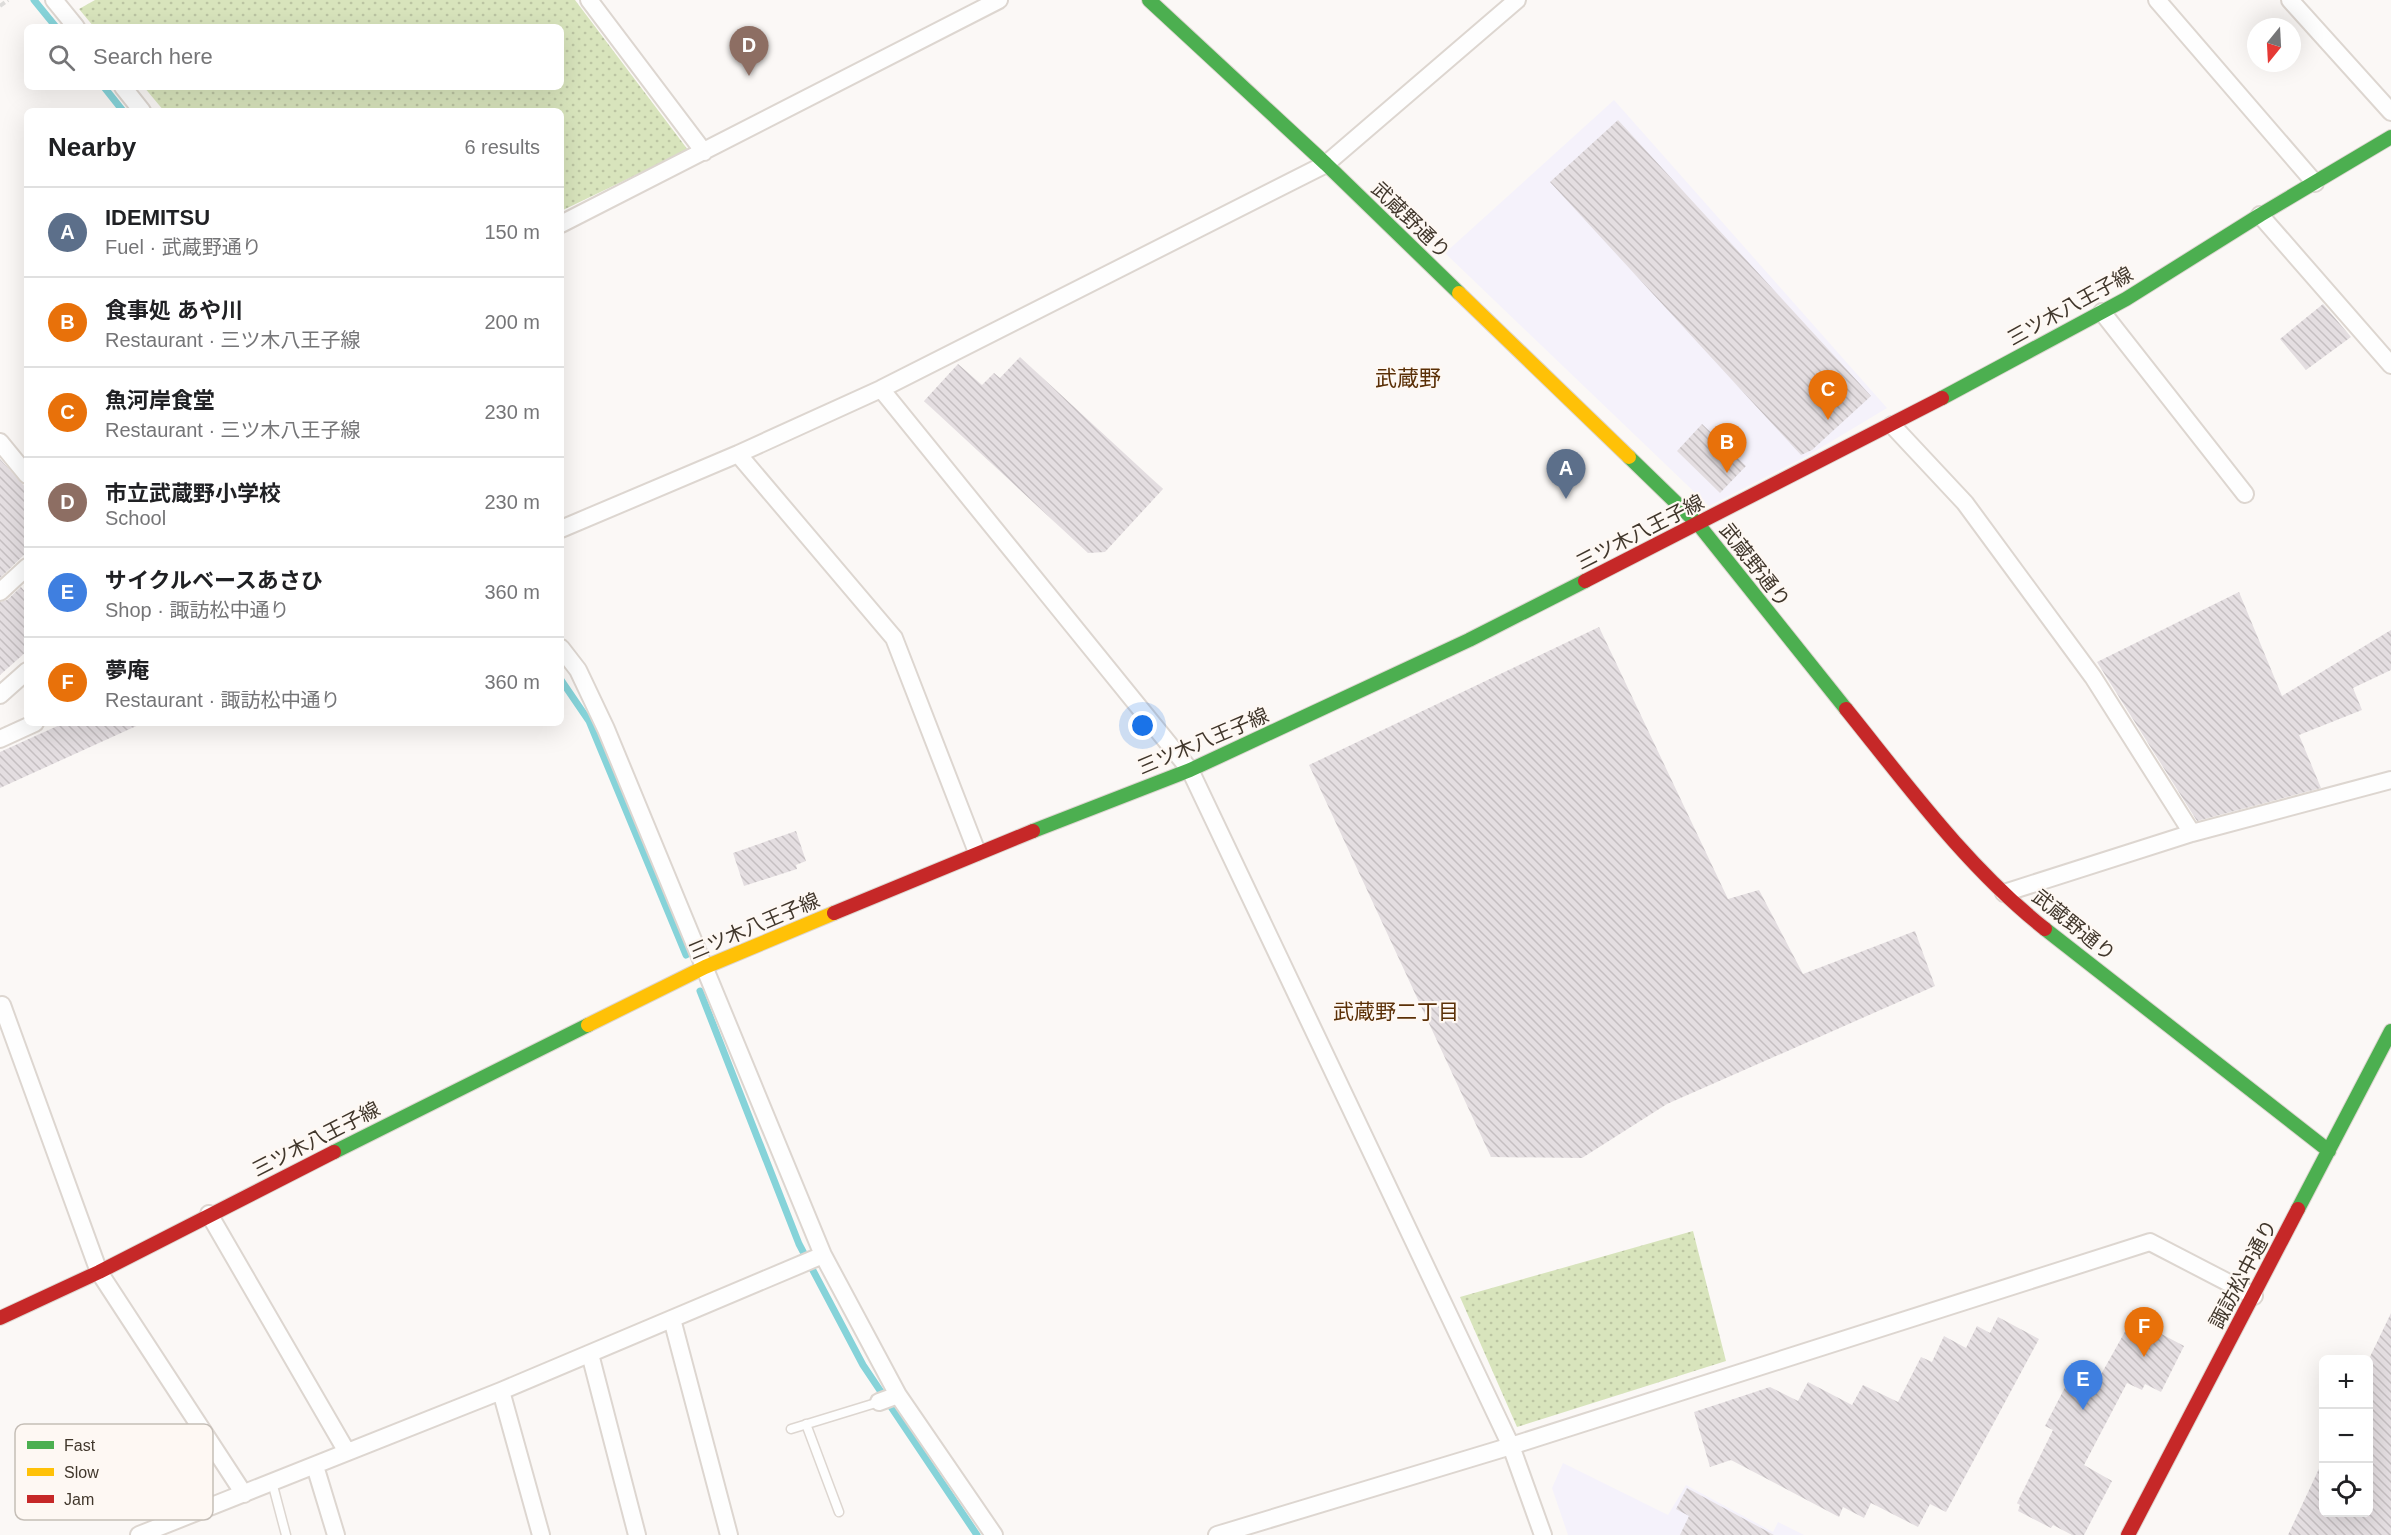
<!DOCTYPE html>
<meta charset="utf-8">
<style>
:root{--surface:#fff;--page:#f6f6f6;--text:#202124;--muted:#757577;--line:#e0e0e0;--accent:#827b73}
body{margin:0;font-family:Arial,"Noto Sans JP",sans-serif;background:var(--page);color:var(--text)}
.controls{position:absolute;right:18px;bottom:18px;display:grid;overflow:hidden;border-radius:9px;box-shadow:0 6px 24px #0002}
.controls button{width:54px;height:54px;display:grid;place-items:center;padding:0;border:0;border-bottom:2px solid var(--line);background:var(--surface);color:var(--text);font:30px sans-serif}
.compass{position:absolute;left:2247px;top:18px;width:54px;height:54px;border-radius:50%;background:var(--surface);box-shadow:0 6px 24px #0002;rotate:198deg}
.you{position:absolute;left:1143px;top:726px;width:21px;height:21px;margin:-15px;border:4px solid #fff;border-radius:50%;background:#1a73e8;box-shadow:0 0 0 9px #1a73e833}
.badge{display:grid;place-items:center;width:39px;height:39px;border-radius:50%;background:var(--accent);color:#fff;font-size:20px;font-weight:700}
.pin{position:absolute;translate:-50% -50px;filter:drop-shadow(0 2px 3px #0008)}
.pin::after{content:'';position:absolute;top:32px;width:21px;height:18px;background:inherit;clip-path:polygon(0 0,100% 0,50% 100%)}
.list{margin:0;padding:0;list-style:none}
h2{display:flex;justify-content:space-between;align-items:center;height:78px;margin:0;padding:0 24px;font-size:26px}
h2 small{font-size:20px;font-weight:400;color:var(--muted)}
.list li{display:grid;grid-template-columns:39px 1fr auto;gap:18px;align-items:center;box-sizing:border-box;height:90px;padding:0 24px;border-top:2px solid var(--line)}
.list b{display:block;font-size:22px;white-space:nowrap}
.list p{margin:0;font-size:20px;white-space:nowrap;color:var(--muted)}
.list em{font-size:20px;font-style:normal;color:var(--muted)}
.icon{flex:none;width:33px;height:33px;fill:none;stroke:currentColor;stroke-width:2;stroke-linecap:round;stroke-linejoin:round}
.map{position:relative;flex:none;width:2391px;height:1535px;overflow:hidden}
.search{position:absolute;background:var(--surface);box-shadow:0 6px 24px #0002;left:24px;top:24px;width:540px;height:66px;display:flex;align-items:center;gap:15px;box-sizing:border-box;padding:0 21px;border-radius:9px;color:var(--muted);font-size:22px}
.panel{position:absolute;background:var(--surface);box-shadow:0 6px 24px #0002;left:24px;top:108px;width:540px;height:618px;border-radius:9px}
.map>svg:first-child{display:block}
.commercial{fill:#f5f2fb}
.park{fill:url(#park-dots)}
.lines{fill:none;stroke-linecap:round;stroke-linejoin:round}
.stream{stroke:#86d3d9;stroke-width:7}
.building{fill:url(#building-back-hatch)}
.lane-casing{stroke:#ddd6d0;stroke-width:11}
.street-casing{stroke:#ddd6d0;stroke-width:20}
.fast-casing{stroke:#ddd6d0;stroke-width:16}
.slow-casing{stroke:#ddd6d0;stroke-width:16}
.jam-casing{stroke:#ddd6d0;stroke-width:16}
.path{stroke:#dddcda;stroke-width:4;stroke-dasharray:6 3;stroke-linecap:butt}
.lane{stroke:#fefefe;stroke-width:8}
.street{stroke:#fefefe;stroke-width:16}
.fast{stroke:#4caf50;stroke-width:14}
.slow{stroke:#ffc107;stroke-width:14}
.jam{stroke:#c62828;stroke-width:14}
.labels{text-anchor:middle;dominant-baseline:central;stroke-width:4.5;stroke-linejoin:round;paint-order:stroke}
.street-label{font-size:20px;fill:#41372c;stroke:#fef8f3}
.neighbourhood-label{font-size:21px;fill:#5b3007;stroke:#fef8f3}
.quarter-label{font-size:22px;fill:#5b3007;stroke:#fef8f3}
.key{fill:#fef8f3;stroke:#c5beb7;stroke-width:1.5}
.key-label{font-size:16px;fill:#41372c}
</style>
<div class="map">
<svg width="2391" height="1535" viewBox="0 0 2391 1535">
<defs>
<pattern id="park-dots" width="8" height="8" patternUnits="userSpaceOnUse" patternTransform="scale(1.5)"><rect width="8" height="8" fill="#d8e4bc"/><path d="M2 2h.1M6 6h.1" fill="none" stroke="#bbc4a2" stroke-width="1.8" stroke-linecap="round"/></pattern>
<pattern id="building-back-hatch" width="6" height="6" patternUnits="userSpaceOnUse" patternTransform="scale(1.5)"><rect width="6" height="6" fill="#e4dee1"/><path d="M-1 5l2 2M0 0l6 6M5-1l2 2" fill="none" stroke="#c5bfc1"/></pattern>
</defs>
<rect width="100%" height="100%" fill="#fbf8f6"/>
<path class="commercial" d="M1614,100L1887,408L1807,456L1709,506L1445,253Z
M1563,1463L1668,1515L1686,1485L1773,1532L1778,1522L1804,1535H1568L1552,1488Z"/>
<path class="park" d="M95,0H575L688,150L561,211V111H164L144,87H561V27H94L79,9Z
M1693,1231L1726,1361L1517,1427L1460,1297Z"/>
<g class="lines">
<path class="stream" d="M34,0L56,27
M104,87L123,111
M561,680L589,721L686,955
M700,991L799,1244L863,1365L977,1535"/>
</g>
<path class="building" d="M1618,120L1871,396L1812,450L1801,455L1550,182Z
M2323,304L2351,337L2306,370L2280,339Z
M1020,357L1163,489L1105,552L1088,553L924,401L958,364L982,385L994,373L1000,378Z
M1702,424L1746,466L1720,493L1677,451Z
M0,459L27,489V552L0,578Z
M21,587L27,594V651L0,675V602L7,600Z
M2239,592L2282,696L2391,630V670L2353,688L2362,710L2299,735L2321,788L2197,821L2097,662Z
M1599,627L1728,899L1759,890L1803,974L1915,931L1935,986L1667,1104L1582,1158L1491,1157L1309,765Z
M64,723H143L0,788V752Z
M796,831L806,861L796,865L797,869L744,886L733,853Z
M2391,1313V1535H2288L2324,1458V1512H2368V1361Z
M1998,1317L2039,1339L1946,1512L1930,1504L1918,1527L1871,1503L1864,1518L1843,1507L1839,1517L1731,1460L1710,1467L1694,1412L1770,1387L1798,1401L1808,1382L1852,1405L1863,1385L1898,1402L1921,1357L1932,1362L1944,1336L1966,1348L1977,1326L1990,1333Z
M2131,1321L2138,1324L2139,1322L2184,1346L2161,1392L2145,1384L2142,1390L2127,1383L2084,1465L2112,1481L2084,1535H2072L2053,1525L2051,1528L2018,1511L2020,1505L2017,1503L2053,1430L2045,1426L2076,1366L2099,1378Z
M1687,1488L1774,1535H1680L1689,1516L1676,1509Z"/>
<g class="lines">
<defs>
<path id="lane" d="M806,1424L839,1512
M791,1429L879,1402
M272,1482L286,1535"/>
<path id="street" d="M54,0L76,27
M589,0L704,152
M2157,0L2315,183
M2290,0L2391,112
M123,87L142,111
M2260,215L2391,365
M561,224L999,0
M2102,312L2245,494
M881,389L1190,770L1511,1446L1543,1535
M1892,425L1965,503L2093,677L2192,833
M0,442L27,475
M738,454L894,638L977,852
M561,529L738,454L881,389L1326,164L1517,0
M0,592L27,567
M561,648L578,670L606,729L823,1255L898,1395L994,1535
M0,695L27,671
M0,739L35,723
M2004,893L2192,833L2391,780
M2,1005L99,1272L244,1494
M209,1214L347,1452
M672,1319L729,1535
M590,1354L637,1535
M501,1391L541,1535
M879,1402L898,1395
M315,1466L336,1535
M139,1535L501,1391L823,1255
M1217,1535L1511,1446L2150,1242L2254,1296"/>
<path id="fast" d="M1149,0L1326,164L1459,293
M1942,398L2126,299L2260,215L2391,137
M1629,457L1698,524L1846,709
M1033,831L1190,770L1469,640L1585,581
M2045,929L2329,1151
M334,1152L588,1025
M2298,1209L2391,1031"/>
<path id="slow" d="M1459,293L1629,457
M588,1025L705,967L834,913"/>
<path id="jam" d="M1585,581L1942,398
M1846,709C1908,786 1967,867 2045,929
M834,913L1033,831
M0,1318L99,1272L334,1152
M2128,1535L2298,1209"/>
</defs>
<use href="#lane" class="lane-casing"/>
<use href="#street" class="street-casing"/>
<use href="#fast" class="fast-casing"/>
<use href="#slow" class="slow-casing"/>
<use href="#jam" class="jam-casing"/>
<path class="path" d="M0,6L8,0"/>
<use href="#lane" class="lane"/>
<use href="#street" class="street"/>
<use href="#fast" class="fast"/>
<use href="#slow" class="slow"/>
<use href="#jam" class="jam"/>
</g>
<g class="labels">
<g class="street-label">
<text transform="translate(1411 220) rotate(44)">武蔵野通り</text>
<text transform="translate(2070 306) rotate(-29)">三ツ木八王子線</text>
<text transform="translate(1640 532) rotate(-27)">三ツ木八王子線</text>
<text transform="translate(1755 565) rotate(52)">武蔵野通り</text>
<text transform="translate(1203 741) rotate(-23)">三ツ木八王子線</text>
<text transform="translate(2074 925) rotate(39)">武蔵野通り</text>
<text transform="translate(754 926) rotate(-23)">三ツ木八王子線</text>
<text transform="translate(316 1139) rotate(-27)">三ツ木八王子線</text>
<text transform="translate(2243 1274) rotate(-62)">諏訪松中通り</text>
</g>
<g class="neighbourhood-label">
<text x="1396" y="1011">武蔵野二丁目</text>
</g>
<g class="quarter-label">
<text x="1408" y="378">武蔵野</text>
</g>
</g>
<rect x="15" y="1424" width="198" height="96" rx="9" class="key"/>
<rect x="27" y="1441" width="27" height="8" fill="#4caf50"/>
<rect x="27" y="1468" width="27" height="8" fill="#ffc107"/>
<rect x="27" y="1495" width="27" height="8" fill="#c62828"/>
<g class="key-label">
<text x="64" y="1451">Fast</text>
<text x="64" y="1478">Slow</text>
<text x="64" y="1505">Jam</text>
</g>
</svg>
<div class="controls">
<button>+</button>
<button>−</button>
<button><svg class="icon" aria-label="locate" viewBox="0 0 24 24"><circle cx="12" cy="12" r="6"/><path d="M12 2v4M12 18v4M2 12h4M18 12h4"/></svg></button>
</div>
<svg class="compass" viewBox="-18 -18 36 36"><path d="M0-13l5 13h-10z" fill="#e53935"/><path d="M0 13l5-13h-10z" fill="#757577"/></svg>
<div class="you"></div>
<div class="pin badge" style="left:1566px;top:499px;background:#5c6f8a">A</div>
<div class="pin badge" style="left:1727px;top:473px;background:#e8710a">B</div>
<div class="pin badge" style="left:1828px;top:420px;background:#e8710a">C</div>
<div class="pin badge" style="left:749px;top:76px;background:#8d6e63">D</div>
<div class="pin badge" style="left:2083px;top:1410px;background:#3f7fe0">E</div>
<div class="pin badge" style="left:2144px;top:1357px;background:#e8710a">F</div>
<div class="search"><svg class="icon" aria-label="search" viewBox="0 0 24 24"><circle cx="10" cy="10" r="6"/><path d="M15 15l6 6"/></svg>Search here</div>
<section class="panel">
<h2>Nearby<small>6 results</small></h2>
<ul class="list">
<li><span class="badge" style="background:#5c6f8a">A</span><div><b>IDEMITSU</b><p>Fuel · 武蔵野通り</p></div><em>150 m</em></li>
<li><span class="badge" style="background:#e8710a">B</span><div><b>食事処 あや川</b><p>Restaurant · 三ツ木八王子線</p></div><em>200 m</em></li>
<li><span class="badge" style="background:#e8710a">C</span><div><b>魚河岸食堂</b><p>Restaurant · 三ツ木八王子線</p></div><em>230 m</em></li>
<li><span class="badge" style="background:#8d6e63">D</span><div><b>市立武蔵野小学校</b><p>School</p></div><em>230 m</em></li>
<li><span class="badge" style="background:#3f7fe0">E</span><div><b>サイクルベースあさひ</b><p>Shop · 諏訪松中通り</p></div><em>360 m</em></li>
<li><span class="badge" style="background:#e8710a">F</span><div><b>夢庵</b><p>Restaurant · 諏訪松中通り</p></div><em>360 m</em></li>
</ul>
</section>
</div>
